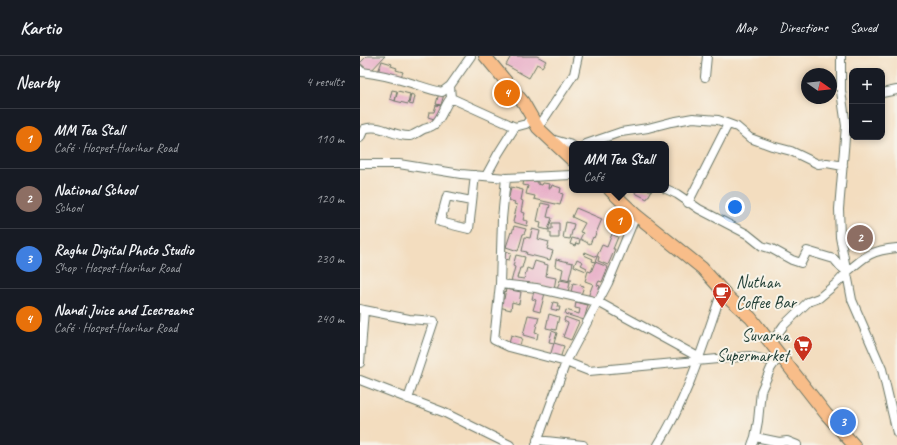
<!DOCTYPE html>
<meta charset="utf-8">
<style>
:root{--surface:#171b24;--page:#20242c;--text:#f1f3f6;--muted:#9ea1a6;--line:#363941;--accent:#d93025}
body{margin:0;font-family:Caveat,sans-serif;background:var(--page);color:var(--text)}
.controls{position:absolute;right:12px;top:12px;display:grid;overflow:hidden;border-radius:8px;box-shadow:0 2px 6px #0003}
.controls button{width:36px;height:36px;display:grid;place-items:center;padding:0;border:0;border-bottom:1px solid var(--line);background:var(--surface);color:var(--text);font:20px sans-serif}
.compass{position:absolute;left:441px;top:12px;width:36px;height:36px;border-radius:50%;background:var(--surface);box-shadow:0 2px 6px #0003;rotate:104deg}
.you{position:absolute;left:375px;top:151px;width:14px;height:14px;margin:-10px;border:3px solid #fff;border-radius:50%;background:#1a73e8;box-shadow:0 0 0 6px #1a73e833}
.badge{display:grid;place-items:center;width:26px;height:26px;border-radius:50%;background:var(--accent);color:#fff;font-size:13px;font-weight:700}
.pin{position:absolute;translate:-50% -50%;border:2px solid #fff;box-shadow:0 1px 4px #0006}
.popup{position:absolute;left:209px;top:85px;width:100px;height:52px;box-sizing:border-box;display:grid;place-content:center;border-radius:8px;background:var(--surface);filter:drop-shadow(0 1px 3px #0005);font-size:13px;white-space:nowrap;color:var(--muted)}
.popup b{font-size:15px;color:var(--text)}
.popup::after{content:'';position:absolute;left:50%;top:100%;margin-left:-8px;border:8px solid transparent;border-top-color:var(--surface)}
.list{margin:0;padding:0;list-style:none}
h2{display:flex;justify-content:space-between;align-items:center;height:52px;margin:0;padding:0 16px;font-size:17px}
h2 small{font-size:13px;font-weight:400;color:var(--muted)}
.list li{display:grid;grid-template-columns:26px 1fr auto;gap:12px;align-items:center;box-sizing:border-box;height:60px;padding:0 16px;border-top:1px solid var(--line)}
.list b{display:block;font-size:15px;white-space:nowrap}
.list p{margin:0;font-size:13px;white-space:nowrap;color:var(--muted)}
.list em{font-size:13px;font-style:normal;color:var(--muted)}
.map{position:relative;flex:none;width:537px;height:389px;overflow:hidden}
header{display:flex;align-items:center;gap:24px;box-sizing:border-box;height:56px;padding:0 20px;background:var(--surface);border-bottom:1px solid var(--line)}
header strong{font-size:19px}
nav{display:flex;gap:22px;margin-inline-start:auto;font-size:14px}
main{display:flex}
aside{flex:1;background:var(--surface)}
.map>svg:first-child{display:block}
.building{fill:#e8afc8}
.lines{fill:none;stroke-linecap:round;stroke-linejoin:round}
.street-casing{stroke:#697565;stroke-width:10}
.primary-casing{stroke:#697565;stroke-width:14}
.street{stroke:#fff;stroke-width:8}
.primary{stroke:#f8bd89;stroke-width:12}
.labels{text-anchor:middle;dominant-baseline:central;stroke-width:4;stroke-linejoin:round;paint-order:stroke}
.poi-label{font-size:17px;fill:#1f3d34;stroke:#f7f3e8;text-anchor:start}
</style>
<header>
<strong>Kartio</strong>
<nav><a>Map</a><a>Directions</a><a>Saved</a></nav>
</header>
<main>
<aside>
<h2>Nearby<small>4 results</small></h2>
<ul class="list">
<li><span class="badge" style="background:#e8710a">1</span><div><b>MM Tea Stall</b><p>Café · Hospet-Harihar Road</p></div><em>110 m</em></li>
<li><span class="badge" style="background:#8d6e63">2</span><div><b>National School</b><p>School</p></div><em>120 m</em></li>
<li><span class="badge" style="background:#3f7fe0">3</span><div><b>Raghu Digital Photo Studio</b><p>Shop · Hospet-Harihar Road</p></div><em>230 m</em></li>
<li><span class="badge" style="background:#e8710a">4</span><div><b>Nandi Juice and Icecreams</b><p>Café · Hospet-Harihar Road</p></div><em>240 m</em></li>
</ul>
</aside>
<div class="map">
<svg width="537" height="389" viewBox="0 0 537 389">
<rect width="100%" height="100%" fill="#f7f3e8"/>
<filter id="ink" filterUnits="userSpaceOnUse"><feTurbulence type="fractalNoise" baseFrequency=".025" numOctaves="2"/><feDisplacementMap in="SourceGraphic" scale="8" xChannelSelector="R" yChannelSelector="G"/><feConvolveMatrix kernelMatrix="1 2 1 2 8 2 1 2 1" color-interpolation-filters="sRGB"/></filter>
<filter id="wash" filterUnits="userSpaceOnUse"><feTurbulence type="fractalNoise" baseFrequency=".012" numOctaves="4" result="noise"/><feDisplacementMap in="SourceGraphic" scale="16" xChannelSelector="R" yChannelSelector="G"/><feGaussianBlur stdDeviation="0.9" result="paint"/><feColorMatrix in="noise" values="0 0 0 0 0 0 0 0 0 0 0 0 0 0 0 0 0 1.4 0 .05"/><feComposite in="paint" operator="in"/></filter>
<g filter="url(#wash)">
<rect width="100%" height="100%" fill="#f3ddbf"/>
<g id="blocks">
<path class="building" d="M7,0H25L10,16L0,7Z
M151,0H177L186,5L182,11L177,8L169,22L146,9Z
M22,5L32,8L31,10L37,12L36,14L43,16L40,23L18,16Z
M32,34L37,35L35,45L30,43Z
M38,35L50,38L48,48L35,45Z
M79,37L84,38L81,49L76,48Z
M51,38L55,40L53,49L49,48Z
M76,49L81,50L77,64L68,61L69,56H74Z
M164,123L178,126V128L182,129L183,127L190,128L189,132H191L192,129L201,132L200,137L203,138L200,149L174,143L175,140L166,138L168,130L163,129Z
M151,131L163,134L161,144L163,145L161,156L165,157L163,164L168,165L167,170L153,166L157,149L154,148L155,146L144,143L145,140L149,141Z
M276,134H292L287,143L275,137Z
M181,147L190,149L187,161L192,162L188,174L180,172L181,166L177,165Z
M216,152L242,163L234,182L233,181L230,188L220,183L223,177L220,176L225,167L212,161Z
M206,166L214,168L210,183L203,182Z
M192,167H199V182H191V177H189V173H192Z
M154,170L166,173L164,178H163L158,195L146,191L151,176L152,177Z
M172,173L180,175L178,183L189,186L187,193L193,195L190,204L166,198L167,196L162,195L165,181L170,182Z
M252,178L258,181L253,193H255L248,209L238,205L239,201L237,200L242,189L247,191Z
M212,182L220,184L219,188L216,187L215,190L210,188Z
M146,195L151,197L149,204L144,203Z
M225,196L237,201L235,206L232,205L233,203L224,199Z
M156,199L165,201L162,212H160L157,222L164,223L167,212L172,214L175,205L188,209L186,220L196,222L194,233L172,227V228L165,227V229L151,226L155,211L153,210Z
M196,203L213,207L209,223H212L211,225L201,223L203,213L195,210Z
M217,203L223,206L221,209L227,212L226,215L214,210Z
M235,206L248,211L242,226L239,225L237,229L240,230L235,243L228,241L233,228L225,225L228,215L231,216Z
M200,224L210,226L208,237L197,234Z
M213,227L224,230L221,239L211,236Z
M146,233L161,236L159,248L152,246L151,254L139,251L140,243H144Z
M174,235L185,237L180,256L173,254L176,244L172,243Z
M193,246L198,247L197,251H200L199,255L191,253Z
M216,246L228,249L224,264L205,258L206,254L219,258L220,253L215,252Z
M189,258L199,261L196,274L186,272Z
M168,259L179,261L175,276L178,277L177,283L163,279Z
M205,261L219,266L211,284L203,281L208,267L204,265Z
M192,275L197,277L194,287L189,286Z
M151,279L162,282L160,290L149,288Z
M194,287L204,290L200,303L190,300Z"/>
</g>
</g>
<g filter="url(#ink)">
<use href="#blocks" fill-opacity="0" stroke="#697565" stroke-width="1"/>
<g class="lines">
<defs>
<path id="street" d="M111,0L90,30L91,42L155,71L166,68L172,61
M481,0V35L486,70L479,153L480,181L492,244L522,313L537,377
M0,14L2,16C19,18 35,22 51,27C61,30 71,34 82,36L90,30
M345,21L347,0
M522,37L537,34
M178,72L214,18L218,0
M0,82L4,73C21,67 33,81 50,80C54,79 60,75 64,73C67,72 72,71 75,68C83,60 84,50 91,42
M191,83L212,89
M226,88L261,76L288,72L311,66L333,62L358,64L377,71L390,82L412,90L431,95L458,108L467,107L483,110
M0,108H39L101,118L146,122L212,119
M126,120L138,98L155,71
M146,122L142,163L140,228L134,284L149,291L206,306L229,315L390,300L407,304L420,299L411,312L401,335L398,365L395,381L392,389
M306,133L317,138L339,153L387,178L402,190L412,193L432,204L441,207L447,195L474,203L480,210L487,216C505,200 512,194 537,192
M111,145L87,140L80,166L109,173L115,119
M328,147L368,68
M140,228L176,232L238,246L340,302
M0,253L4,254L0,307
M4,254L49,263L74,265L48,343
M411,287L424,269L448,246L459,242L478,226L487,216
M0,324L83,356L150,389
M395,381L419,386L427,385L437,389
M177,384L223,389
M176,389L206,306L248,227L276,159
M298,389C328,342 344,287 362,235"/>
<path id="primary" d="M125,0L163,46L178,72L212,104
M250,134L276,159L342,212L369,242L391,262L466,358L494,389"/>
</defs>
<use href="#street" class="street-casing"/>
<use href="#primary" class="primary-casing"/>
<use href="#street" class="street"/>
<use href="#primary" class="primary"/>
</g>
</g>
<defs>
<symbol id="cafe-pin" viewBox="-11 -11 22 30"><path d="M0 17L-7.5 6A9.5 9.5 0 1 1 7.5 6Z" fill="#c8321e" stroke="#f7f3e8"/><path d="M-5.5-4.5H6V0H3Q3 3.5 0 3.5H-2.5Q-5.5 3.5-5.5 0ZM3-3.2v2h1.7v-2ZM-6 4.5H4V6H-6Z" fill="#fff"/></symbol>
<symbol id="supermarket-pin" viewBox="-11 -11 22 30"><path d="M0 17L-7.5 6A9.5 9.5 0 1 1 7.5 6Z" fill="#c8321e" stroke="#f7f3e8"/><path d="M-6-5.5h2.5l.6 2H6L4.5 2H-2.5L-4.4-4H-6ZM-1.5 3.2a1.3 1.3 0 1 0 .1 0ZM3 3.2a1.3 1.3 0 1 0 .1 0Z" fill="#fff"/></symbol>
</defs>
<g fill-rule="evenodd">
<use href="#cafe-pin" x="351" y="225" width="22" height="30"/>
<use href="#supermarket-pin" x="432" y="278" width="22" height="30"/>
</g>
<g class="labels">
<g class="poi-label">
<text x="376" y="226">Nuthan<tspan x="376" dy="20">Coffee Bar</tspan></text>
<text x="429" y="279" text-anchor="end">Suvarna<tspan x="429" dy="20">Supermarket</tspan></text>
</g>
</g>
</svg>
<div class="controls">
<button>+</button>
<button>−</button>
</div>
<svg class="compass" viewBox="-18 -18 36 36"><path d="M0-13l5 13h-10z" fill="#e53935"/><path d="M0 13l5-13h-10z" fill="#9ea1a6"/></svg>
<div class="you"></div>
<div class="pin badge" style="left:259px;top:165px;background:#e8710a">1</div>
<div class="popup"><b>MM Tea Stall</b>Café</div>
<div class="pin badge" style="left:500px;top:182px;background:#8d6e63">2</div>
<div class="pin badge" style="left:483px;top:366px;background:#3f7fe0">3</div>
<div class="pin badge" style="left:147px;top:37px;background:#e8710a">4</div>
</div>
</main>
